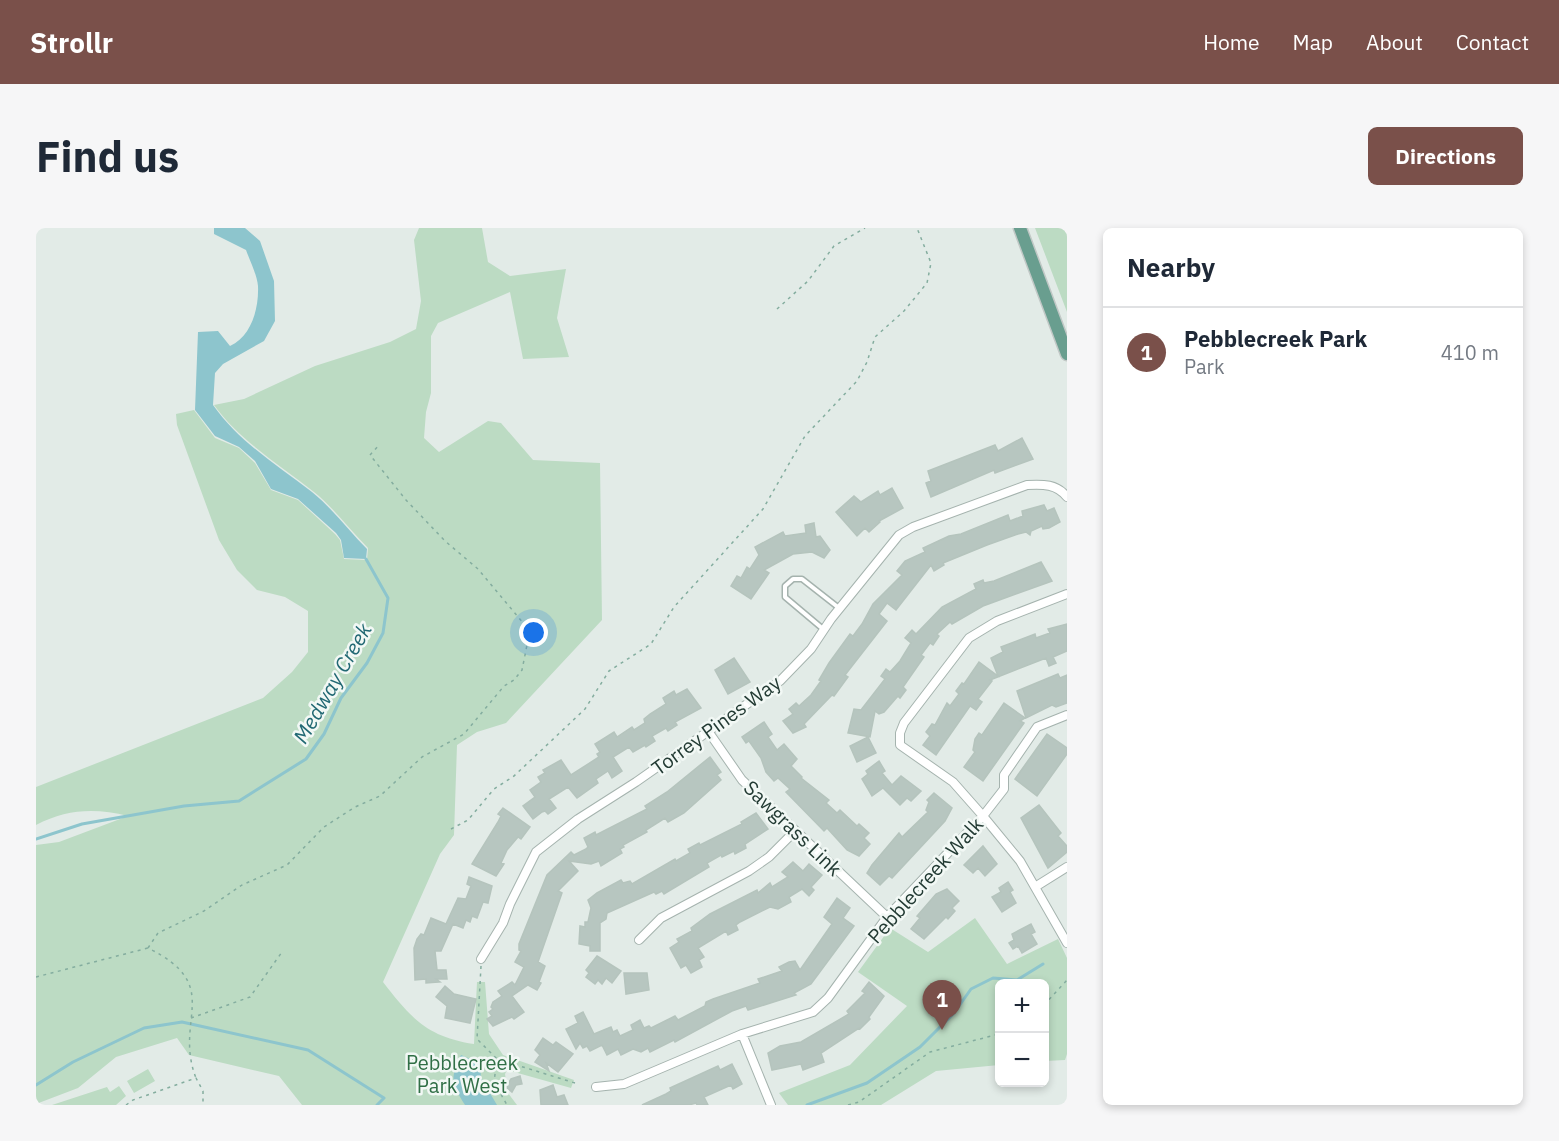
<!DOCTYPE html>
<meta charset="utf-8">
<style>
:root{--surface:#fff;--page:#f6f6f7;--text:#1f2937;--muted:#747a83;--line:#e0e1e3;--accent:#7a504a}
body{margin:0;font-family:"IBM Plex Sans",sans-serif;background:var(--page);color:var(--text)}
.controls{position:absolute;right:18px;bottom:18px;display:grid;overflow:hidden;border-radius:9px;box-shadow:0 3px 9px #0003}
.controls button{width:54px;height:54px;display:grid;place-items:center;padding:0;border:0;border-bottom:2px solid var(--line);background:var(--surface);color:var(--text);font:30px sans-serif}
.you{position:absolute;left:498px;top:405px;width:21px;height:21px;margin:-15px;border:4px solid #fff;border-radius:50%;background:#1a73e8;box-shadow:0 0 0 9px #1a73e833}
.badge{display:grid;place-items:center;width:39px;height:39px;border-radius:50%;background:var(--accent);color:#fff;font-size:20px;font-weight:700}
.pin{position:absolute;translate:-50% -50px;filter:drop-shadow(0 2px 3px #0008)}
.pin::after{content:'';position:absolute;top:32px;width:21px;height:18px;background:inherit;clip-path:polygon(0 0,100% 0,50% 100%)}
.list{margin:0;padding:0;list-style:none}
h2{display:flex;justify-content:space-between;align-items:center;height:78px;margin:0;padding:0 24px;font-size:26px}
h2 small{font-size:20px;font-weight:400;color:var(--muted)}
.list li{display:grid;grid-template-columns:39px 1fr auto;gap:18px;align-items:center;box-sizing:border-box;height:90px;padding:0 24px;border-top:2px solid var(--line)}
.list b{display:block;font-size:22px;white-space:nowrap}
.list p{margin:0;font-size:20px;white-space:nowrap;color:var(--muted)}
.list em{font-size:20px;font-style:normal;color:var(--muted)}
.map{position:relative;flex:none;width:1031px;height:877px;overflow:hidden;border-radius:9px}
header{display:flex;align-items:center;gap:36px;box-sizing:border-box;height:84px;padding:0 30px;background:var(--accent);color:#fff}
header strong{font-size:28px}
nav{display:flex;gap:33px;margin-inline-start:auto;font-size:21px}
.intro{display:flex;align-items:center;justify-content:space-between;box-sizing:border-box;height:144px;padding:0 36px}
h1{margin:0;font-size:42px}
.button{padding:15px 27px;border-radius:9px;background:var(--accent);color:#fff;font-size:21px;font-weight:700}
main{display:flex;gap:36px;padding:0 36px}
aside{flex:1;background:var(--surface);border-radius:9px;box-shadow:0 3px 9px #0003}
.map>svg:first-child{display:block}
.green{fill:#bcdbc3}
.water{fill:#8dc5cd}
.lines{fill:none;stroke-linecap:round;stroke-linejoin:round}
.stream{stroke:#8dc5cd;stroke-width:3}
.building{fill:#b7c6c0;stroke:#b5c4bd;stroke-width:1.5}
.lane-casing{stroke:#a5b3ae;stroke-width:7}
.street-casing{stroke:#a5b3ae;stroke-width:10}
.primary-casing{stroke:#c1c8c6;stroke-width:15}
.path{stroke:#84ad9f;stroke-width:1.5;stroke-dasharray:3 4.5;stroke-linecap:butt}
.lane{stroke:#fff;stroke-width:4}
.street{stroke:#fff;stroke-width:8}
.primary{stroke:#699e8f;stroke-width:12}
.labels{text-anchor:middle;dominant-baseline:central;stroke-width:5;stroke-linejoin:round;paint-order:stroke}
.street-label{font-size:20px;fill:#233b34;stroke:#f2f8f5}
.park-label{font-size:20px;fill:#306f46;stroke:#f2f8f5}
.water-label{font-size:21px;font-style:italic;fill:#216873;stroke:#f2f8f5}
</style>
<header>
<strong>Strollr</strong>
<nav><a>Home</a><a>Map</a><a>About</a><a>Contact</a></nav>
</header>
<div class="intro"><h1>Find us</h1><a class="button">Directions</a></div>
<main>
<div class="map">
<svg width="1031" height="877" viewBox="0 0 1031 877">
<rect width="100%" height="100%" fill="#e2ebe7"/>
<path class="green" d="M383,0H446L452,34L474,48L530,41L521,90L533,129L487,131L474,64L402,95L395,108V165L390,184L388,210L403,224L452,193L465,195L497,232L564,235L566,392L470,495L441,504L421,517L418,607L404,626L347,754C375,790 391,809 438,816L441,754H449L453,806L467,827L538,852L535,860L471,842L469,846L472,865L481,877H266L243,848L153,827L141,810L80,829L42,860L0,876V617L23,614L92,588C59,580 31,581 0,597V559L227,470L256,444L272,424V383L249,369L221,362L201,342L183,312L141,197L140,186L158,182L179,210L203,220L219,235L235,262L262,272L299,306L304,312L308,331L331,332L332,320C314,302 297,279 278,264C243,236 204,213 178,177L208,171L279,138L354,114L380,101L385,73L378,12Z
M999,0H1031V84Z
M939,690L971,736L1022,711L1031,730V826L1029,832L1009,833L1008,756H963V837L900,843L845,877H752L743,865L814,837L871,778L822,744L854,700L892,724Z
M112,841L119,853L98,865L91,853Z
M83,858L90,868L80,877H16L71,859L74,864Z"/>
<path class="water" d="M178,0H209L224,13L238,53L239,93L228,113L187,136L179,145L177,177C203,214 241,237 276,264C296,280 313,303 331,321L330,331L308,330L305,312L300,305L262,271L235,261L219,233L203,219L179,208L159,182L162,104L182,103L194,118C215,109 223,81 222,58C221,47 214,33 210,22L178,6Z
M425,827L444,835L445,850L461,877H429C415,855 414,850 425,827Z"/>
<g class="lines">
<path class="stream" d="M0,611L46,596L148,578L203,573L270,531L288,506L305,470L331,435L347,405L352,370L330,331
M0,857L37,834L108,800L146,794L272,822L348,870L341,877
M771,877L831,855L884,819L918,785L935,761L957,750L981,752L1007,736"/>
</g>
<path class="building" d="M986,210L997,231L959,245L958,242L895,269L890,255L895,253L892,243L959,217L962,223Z
M856,260L867,280L843,293L844,294L833,304L829,300L821,308L800,284L818,268L825,274L842,263L844,267Z
M1008,277L1011,283L1018,280L1024,294L1013,300L1007,301L1006,298L995,303L994,307L990,304L982,306L951,317L907,335L908,337L898,343L895,337L860,382L851,375L843,386L851,393L809,447L812,449L798,468L796,467L768,496L770,499L757,505L747,493L757,486L753,481L760,475L763,478L775,467L785,453L783,452L793,435L814,406L817,408L826,396L837,376L866,347L861,343L869,333L889,324L887,320L913,308L925,306L972,287L974,293L987,288L986,283Z
M778,295L780,309L784,308L794,322L788,330L776,324L757,326L728,342L733,345L715,371L695,358L701,348L705,350L711,339L714,341L723,327L719,319L747,304L749,308L770,305L769,297Z
M1005,334L1016,353L947,378L916,396L914,394L901,406L903,408L897,417L894,415L885,427L888,429L867,459L870,462L864,470L862,468L848,484L843,486L839,483L834,509L812,505L818,481L825,482L849,451L845,448L850,441L854,444L864,433L875,415L869,410L876,402L880,406L906,379L940,361L938,356L947,352L948,355L958,353Z
M1031,396V423L1017,429L1020,435L1013,438L1010,430L954,452L956,453L942,471L946,474L940,482L934,478L900,527L887,517L894,508L890,504L896,496L899,497L911,475L914,478L923,466L920,463L926,455L928,456L943,434L962,448L955,430L967,424L965,419L999,406L1000,410L1014,405L1012,401Z
M698,430L714,454L692,466L679,442Z
M1022,446L1024,450L1031,447V475L1020,479L1016,477L990,490L981,463Z
M651,461L665,480L639,494L641,497L632,503L630,500L616,508L619,513L610,519L609,517L597,524L593,519L577,529L586,543L576,550L572,543L560,551L562,555L541,570L532,559L513,571L520,580L512,586L509,583L506,584L497,591L487,578L499,569L494,562L505,554L502,549L509,545L507,542L525,532L535,547L563,529L561,526L564,524L559,516L578,504L581,509L596,499L598,502L609,495L608,491L614,486L630,476L627,470L638,463L640,467Z
M968,475L989,490L984,493L988,495L947,553L928,539L939,524L937,522L939,511L943,505L946,507Z
M728,494L736,506L732,509L741,522L748,516L761,531L755,538L766,549L765,550L793,572L790,575L801,585L804,582L821,598L823,596L833,605L828,610L834,616L823,628L811,622L791,600L788,603L750,564L754,561L742,550L738,553L730,544L725,530L713,513L710,515L706,509Z
M1011,506L1031,520V526L1001,568L979,551Z
M832,509L840,525L821,534L814,518Z
M674,529L685,544L681,547L685,552L648,585L632,594L629,590L610,602L611,604L587,617L588,619L584,621L586,625L565,638L563,633L555,636L533,633L542,643L522,663L526,665L502,734L509,738L503,754L505,755L501,762L492,757L476,768L488,784L478,791L476,789L457,798L451,791L456,788L453,784L457,781L455,779L457,774L466,768L462,763L476,754L479,757L488,739L479,734L485,723L483,722V716L511,647L535,624L538,627L550,621L552,619L548,610L559,604L560,607L611,581L609,578L631,564Z
M843,533L849,543L846,545L856,557L865,548L885,563L875,573L871,570L864,577L847,560L836,568L826,551L832,546L830,543Z
M898,565L916,580L909,593L856,650L853,648L844,657L831,645L836,637L863,605L866,609L892,584L890,582L893,574L891,572Z
M1003,577L1025,605L1022,608L1031,618V624L1012,640L985,590Z
M467,580L494,599L485,611L482,609L471,622L465,635L468,636L460,648L436,636L462,594L465,588L462,586Z
M720,585L732,601L709,616L710,620L699,626L698,623L686,629L685,627L671,635L673,639L628,666L626,663L620,666L618,664L571,685L570,691L564,695V723H554V718L543,716L544,698L549,699V694H552L555,680L552,672L561,665L585,652L587,655L594,653L596,656L639,631L640,633L654,625L652,621L663,615L664,617L706,596L705,594Z
M947,618L961,636L949,648L942,640L937,645L928,637Z
M757,634L767,643L773,636L786,647L775,659L778,662L773,668L766,661L753,669L755,674L742,681L734,679L704,694L700,697L702,702L692,707L690,703L662,720L668,729L663,732L666,739L655,745L650,737L645,740L634,720L643,714L641,711L656,703L655,700L674,686L721,662L722,665L734,655L736,659L752,649L746,644Z
M433,649L456,658L452,675L447,674L441,690L436,688L434,694L430,692L427,700L417,696L405,723H399L401,742H410L411,751H400L404,754L390,755V751L379,752L378,720L381,711L385,706L388,707L395,690L410,696L422,670L430,671L435,658L431,656Z
M972,654L977,662L974,664L980,675L966,684L956,669L965,664L963,660Z
M911,661L923,673L916,680L919,683L912,691L910,689L888,711L875,701L884,690L881,688L900,666Z
M801,670L814,680L807,690L818,698L775,756L758,765L760,767L712,782L710,778L696,783L639,814L638,812L614,824L612,820L605,824L597,821L585,827L582,821L571,827L566,817L554,823L551,818L547,820L544,815L540,821L530,801L542,795L539,788L547,784L558,806L575,799L577,804L581,802L584,808L597,802L595,797L604,792L608,800L613,798L615,800L639,788L642,792L669,778L670,774L677,771L724,755L722,751L746,743L743,739L753,734L759,733L764,742L796,696L788,689Z
M995,696L999,704L995,706L1001,716L986,725L982,718L977,721L973,715L978,712L976,706Z
M561,728L585,743L576,755L570,750L566,756L562,752L559,756L550,749L553,745L550,742Z
M588,745H611L613,762L590,766Z
M833,754L848,768L833,789L834,791L824,801L823,800L785,825L788,834L767,842L765,836L736,842L732,825L744,818L765,814L813,786L811,783L829,765L826,763Z
M409,758L418,766L440,771L434,795L409,790L411,778L400,769Z
M507,810L517,817L520,814L537,826L522,844L510,835L513,843L499,834L504,827L499,822Z
M696,836L706,856L697,861L695,857L668,869L672,877H661L660,875L653,877H606L630,866L635,863L634,860L682,838L684,842Z
M484,848L486,856L480,857L476,864L470,859L475,851Z
M517,857L521,869L528,867L532,877H505L504,862Z"/>
<g class="lines">
<defs>
<path id="lane" d="M787,401L749,369V358L757,351H766L803,380"/>
<path id="street" d="M1031,366L961,393L933,410L868,495L864,505V517L917,554L947,588L984,633L1031,715
M672,503L706,552L851,689
M999,659L1031,639
M603,712L625,690L713,643L733,629L759,603
M445,731L467,695L474,676L500,624L542,591L600,554L744,453L775,421L795,391L863,307L877,299L991,257C1007,256 1021,256 1031,269
M706,806L735,877
M560,859L588,856L706,806L777,784L792,770L851,689L947,588L968,561V547L1001,499L1031,487"/>
<path id="primary" d="M984,0L1031,126"/>
</defs>
<use href="#lane" class="lane-casing"/>
<use href="#street" class="street-casing"/>
<use href="#primary" class="primary-casing"/>
<path class="path" d="M741,81L772,53L798,18L829,0
M415,601L432,592L458,561L478,548L549,481L573,443L615,416L638,379L727,281L769,208L821,153L831,134L839,109L868,83L891,55L895,35L881,0
M112,720L122,705L168,683L206,657L251,637L288,599L319,579L344,568L386,529L428,506L468,458L478,452L486,442L492,412L488,396L442,341L409,313L370,272L334,227L343,217
M445,738L441,811L461,831L539,855
M0,749L112,720C189,758 137,791 160,850
M1008,777L1031,752
M155,790L214,769L246,724
M461,831L458,854L471,877
M90,877L97,872L160,850L167,863V877
M812,877L823,874L894,824L963,806"/>
<use href="#lane" class="lane"/>
<use href="#street" class="street"/>
<use href="#primary" class="primary"/>
</g>
<g class="labels">
<g class="street-label">
<text transform="translate(680 497) rotate(-36)">Torrey Pines Way</text>
<text transform="translate(757 600) rotate(44)">Sawgrass Link</text>
<text transform="translate(889 652) rotate(-48)">Pebblecreek Walk</text>
</g>
<g class="park-label">
<text x="426" y="834">Pebblecreek<tspan x="426" dy="23">Park West</tspan></text>
</g>
<g class="water-label">
<text transform="translate(296 455) rotate(-60)">Medway Creek</text>
</g>
</g>
</svg>
<div class="controls">
<button>+</button>
<button>−</button>
</div>
<div class="you"></div>
<div class="pin badge" style="left:906px;top:802px">1</div>
</div>
<aside>
<h2>Nearby<small></small></h2>
<ul class="list">
<li><span class="badge">1</span><div><b>Pebblecreek Park</b><p>Park</p></div><em>410 m</em></li>
</ul>
</aside>
</main>
